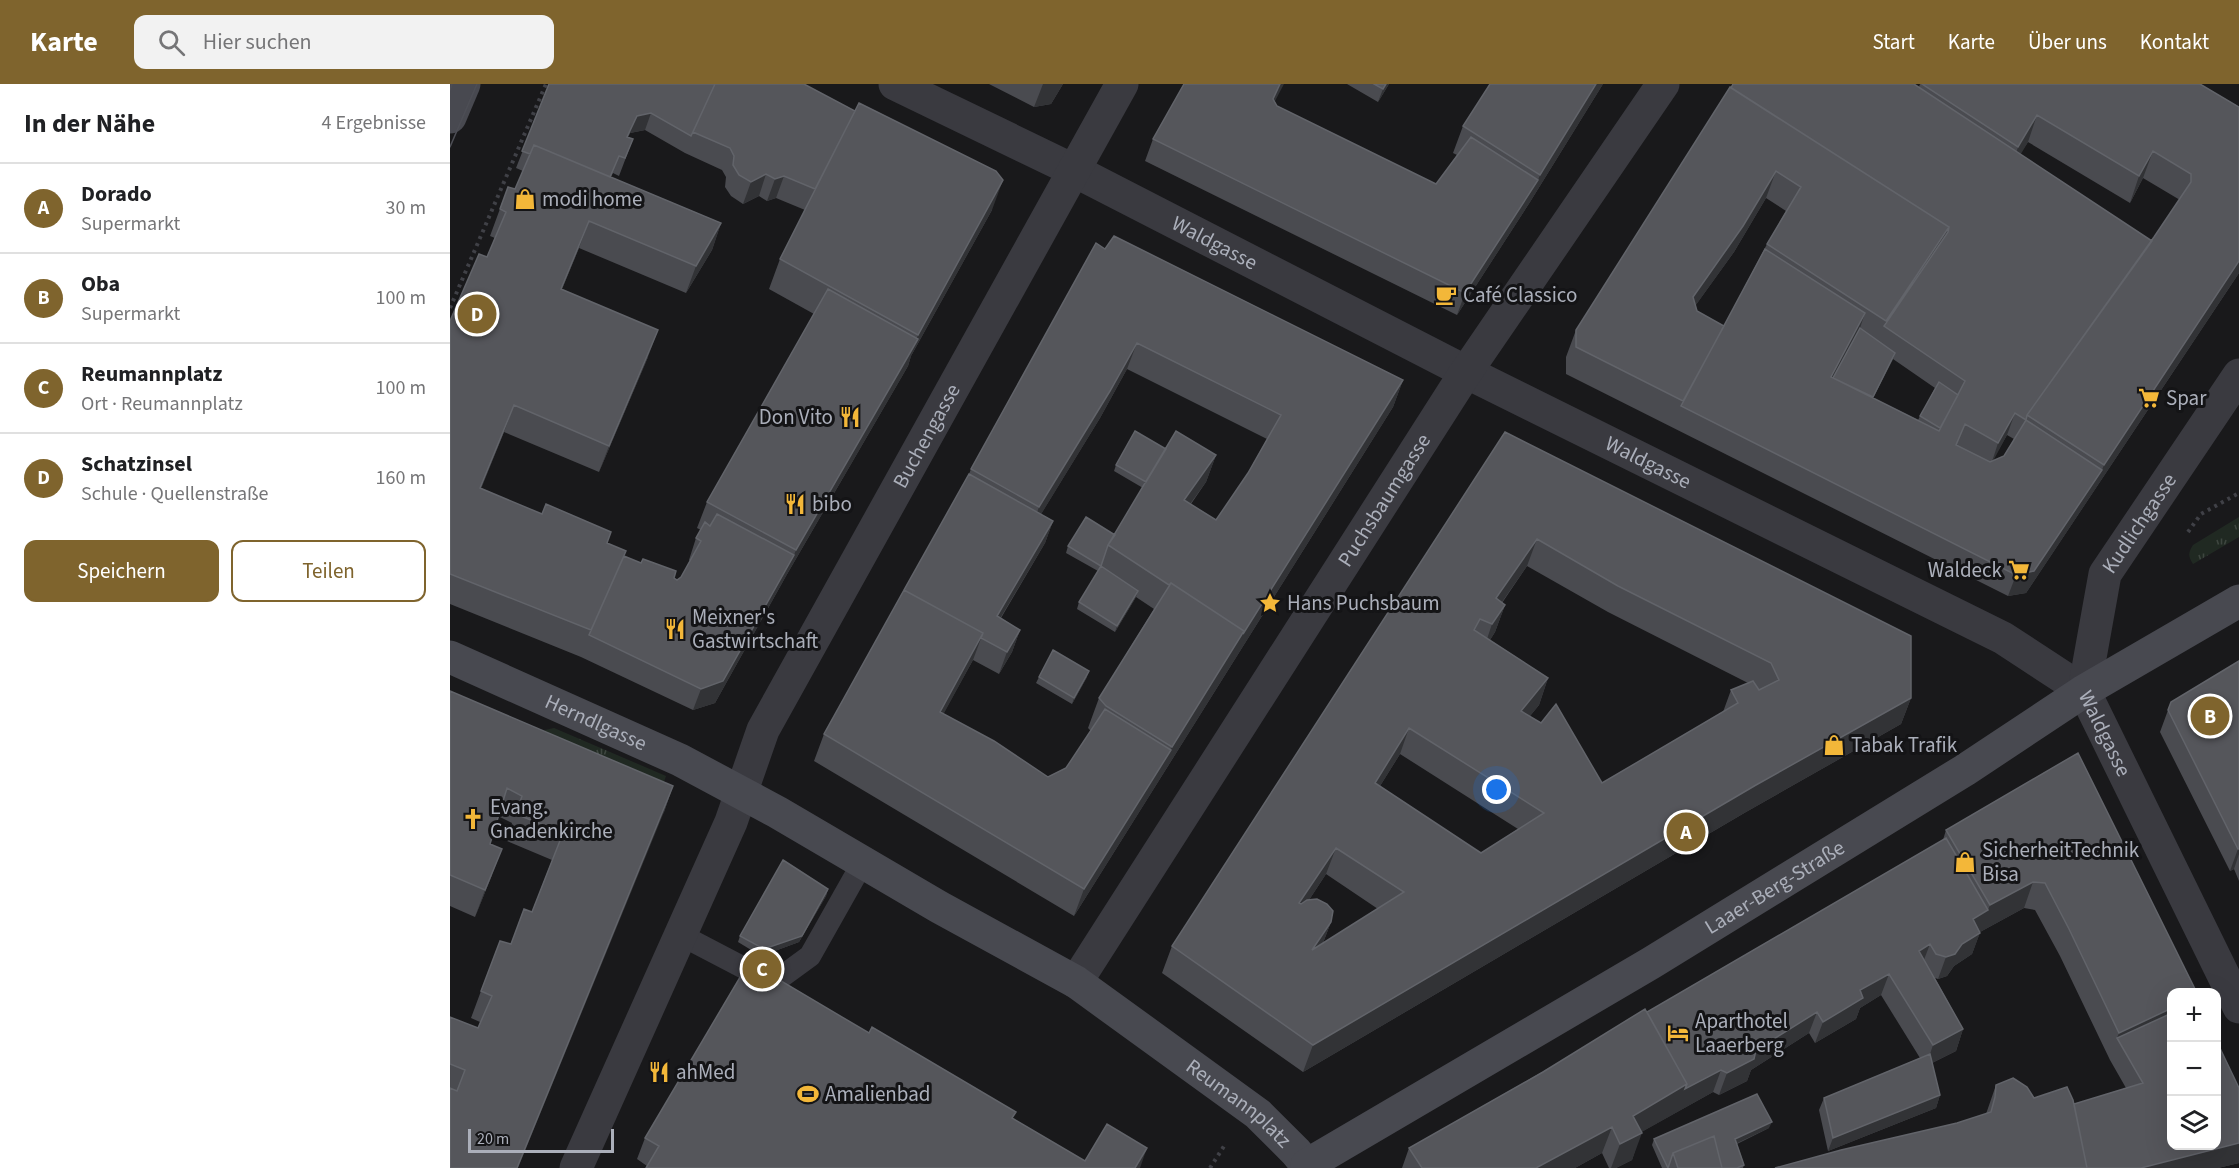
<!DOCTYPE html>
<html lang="de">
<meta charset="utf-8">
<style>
:root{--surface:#fff;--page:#f2f2f2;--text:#202124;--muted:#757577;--line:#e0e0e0;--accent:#7f642d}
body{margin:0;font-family:"Source Sans 3",sans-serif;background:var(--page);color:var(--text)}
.controls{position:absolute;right:18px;bottom:18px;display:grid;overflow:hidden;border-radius:12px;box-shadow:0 6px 24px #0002}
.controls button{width:54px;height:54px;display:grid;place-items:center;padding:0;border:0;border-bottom:2px solid var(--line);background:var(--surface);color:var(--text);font:30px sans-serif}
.scale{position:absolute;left:18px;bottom:15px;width:146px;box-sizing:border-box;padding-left:6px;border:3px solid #abafba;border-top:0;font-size:16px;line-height:21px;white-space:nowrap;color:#abafba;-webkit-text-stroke:4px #141416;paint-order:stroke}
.you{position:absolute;left:1047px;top:706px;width:21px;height:21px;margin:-15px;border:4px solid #fff;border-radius:50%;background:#1a73e8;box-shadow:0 0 0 9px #1a73e833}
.badge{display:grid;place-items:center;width:39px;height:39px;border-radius:50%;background:var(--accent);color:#fff;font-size:20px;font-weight:700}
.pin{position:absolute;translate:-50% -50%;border:3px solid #fff;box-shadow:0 2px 6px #0006}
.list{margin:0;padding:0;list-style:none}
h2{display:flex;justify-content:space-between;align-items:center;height:78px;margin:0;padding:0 24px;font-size:26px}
h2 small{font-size:20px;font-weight:400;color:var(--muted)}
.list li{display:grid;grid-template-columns:39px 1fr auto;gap:18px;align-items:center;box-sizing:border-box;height:90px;padding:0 24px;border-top:2px solid var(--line)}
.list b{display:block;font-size:22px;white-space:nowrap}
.list p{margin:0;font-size:20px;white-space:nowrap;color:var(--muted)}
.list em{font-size:20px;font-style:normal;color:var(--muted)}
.actions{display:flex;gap:12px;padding:18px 24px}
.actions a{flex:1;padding:14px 0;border:2px solid var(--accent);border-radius:12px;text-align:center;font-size:21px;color:var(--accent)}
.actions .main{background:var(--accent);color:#fff}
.icon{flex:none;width:33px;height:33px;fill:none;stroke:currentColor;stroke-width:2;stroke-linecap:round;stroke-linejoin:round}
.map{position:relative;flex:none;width:1789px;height:1084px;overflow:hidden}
header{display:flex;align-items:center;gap:36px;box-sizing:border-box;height:84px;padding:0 30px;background:var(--accent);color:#fff}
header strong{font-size:28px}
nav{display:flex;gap:33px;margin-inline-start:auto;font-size:21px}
.search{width:420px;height:54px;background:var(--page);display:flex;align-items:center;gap:15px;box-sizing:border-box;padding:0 21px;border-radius:12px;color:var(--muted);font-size:22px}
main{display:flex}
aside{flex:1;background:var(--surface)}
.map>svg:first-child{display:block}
.grass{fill:url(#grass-tufts)}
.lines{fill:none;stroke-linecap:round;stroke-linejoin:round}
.path{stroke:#404147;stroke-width:4;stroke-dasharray:3 4.5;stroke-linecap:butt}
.lane{stroke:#3a3a40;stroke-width:22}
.street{stroke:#3a3a40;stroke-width:33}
.secondary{stroke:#484950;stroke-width:33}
.tram{stroke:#4d4e55;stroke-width:1.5}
.wall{fill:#4a4b50;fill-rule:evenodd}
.shaded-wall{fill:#323336}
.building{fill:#55565b;stroke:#62646a;stroke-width:1.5;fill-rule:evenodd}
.labels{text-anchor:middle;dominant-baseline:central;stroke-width:6;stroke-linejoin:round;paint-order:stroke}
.poi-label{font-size:21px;fill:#abafba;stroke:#141416;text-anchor:start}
.street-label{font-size:21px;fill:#abafba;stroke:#141416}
</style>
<header>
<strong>Karte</strong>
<div class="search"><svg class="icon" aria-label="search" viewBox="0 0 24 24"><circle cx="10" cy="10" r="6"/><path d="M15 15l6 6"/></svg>Hier suchen</div>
<nav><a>Start</a><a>Karte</a><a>Über uns</a><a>Kontakt</a></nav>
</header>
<main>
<aside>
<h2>In der Nähe<small>4 Ergebnisse</small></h2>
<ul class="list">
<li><span class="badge">A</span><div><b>Dorado</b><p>Supermarkt</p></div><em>30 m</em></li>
<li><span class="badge">B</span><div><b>Oba</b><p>Supermarkt</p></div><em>100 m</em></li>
<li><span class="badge">C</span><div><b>Reumannplatz</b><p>Ort · Reumannplatz</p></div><em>100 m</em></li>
<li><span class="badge">D</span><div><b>Schatzinsel</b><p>Schule · Quellenstraße</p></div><em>160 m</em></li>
</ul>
<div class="actions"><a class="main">Speichern</a><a>Teilen</a></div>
</aside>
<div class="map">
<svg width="1789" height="1084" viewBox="0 0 1789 1084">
<defs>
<pattern id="grass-tufts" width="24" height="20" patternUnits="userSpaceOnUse" patternTransform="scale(1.5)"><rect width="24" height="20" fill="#202922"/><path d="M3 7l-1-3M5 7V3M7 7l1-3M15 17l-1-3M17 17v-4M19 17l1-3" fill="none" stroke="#3e4640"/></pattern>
</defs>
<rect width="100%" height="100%" fill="#19191b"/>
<path class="grass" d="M1789,433V453L1743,480C1738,472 1738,469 1743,461Z
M104,644L216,692L211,706L90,659L95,646Z"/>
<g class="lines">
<path class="path" d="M0,224L96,0
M1738,448L1751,430L1789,409
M760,1084L776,1059"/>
<path class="lane" d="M231,851L323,899L360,872L413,778"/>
<g class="street">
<path id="s1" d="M445,0L623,86L1016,288L1553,554L1634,607L1789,923"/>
<path id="s2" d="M1634,607L1655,490L1789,291"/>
<path id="s3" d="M626,898L1016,288L1213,0"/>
<path id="s4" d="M126,1084L281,738L313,646L672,0"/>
</g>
<g class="secondary">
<path d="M0,33L14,0"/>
<path id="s5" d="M0,573L230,676L327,728L489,823L626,898L808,1030L846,1068L859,1084"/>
<path id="s6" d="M857,1081L1201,879L1515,686L1634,607L1789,517"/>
</g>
<path class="tram" d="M0,6L2,0
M0,63L27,0"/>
</g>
<path class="wall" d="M99,0L542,126L461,272L458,282L336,492L265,619L243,626L131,573L0,520V237L37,173L45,154L40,152L58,103L65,105L73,87L66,84ZM195,46L235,69L272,86L276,93L275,103L281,112L293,120L309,112L317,117L326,114L355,126L330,175L319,205L364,230L257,418L247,444L251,446L246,454L239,476L240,477L231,493L227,496L174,472L157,459L31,404L54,348L149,388L198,273L112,205L129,164L236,209L262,166L271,139L161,93L163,89L169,92L183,55L178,53L180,49Z
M539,0H613L601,20L584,23Z
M897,0H939L928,18Z
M1153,0L1080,118L1007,231L695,77L703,55L825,18L827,22L986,100L1007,71L1003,69L1013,42Z
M1470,0H1750L1789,23V189L1576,509L1558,512L1116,290V273L1126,246L1281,4L1469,3ZM1578,58L1680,119L1693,94L1730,116L1702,157L1570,70ZM1316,114L1336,127L1317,160L1274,242L1247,227L1245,222L1284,168ZM1443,275L1485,304L1468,336L1423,314ZM1557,351L1564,355L1554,372L1542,377Z
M655,165L953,296L943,323L624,832L364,677L374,650L519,390L521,385ZM677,285L817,355L798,389L766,436L741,420L756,398L766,371L716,365L666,381L664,387L693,404L665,451L618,462L616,469L648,487L629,518L627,525L665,548L686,513L704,525L649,614L638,644L641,647L616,684L598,693L493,630L523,576L549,590L562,568L570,546L551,534L595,459L603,437L591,430L650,334Z
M1055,348L1461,614L1451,640L1296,728L853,988L712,889L722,862ZM1077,482L1158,528L1298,599L1281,606L1273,628L1152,699L1080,632L1089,621L1098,594L1040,556L1045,548L1055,521L1052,519ZM950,670L1068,745L1031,769L930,702ZM876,790L928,825L873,859L881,838L859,816Z
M1789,577V797L1784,785L1780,787L1710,648L1721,618Z
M589,593H637L622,620L586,599Z
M0,607L223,702L214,728L0,1084V933L28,944L30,938L21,934L31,907L82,828L102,776L57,757L62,739L48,732L40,760L42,791L25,833L0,822Z
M1628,669L1722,909L1789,1004V1079L1768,1084H1325L1507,1039L1536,1030L1546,1001L1584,1014L1624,1020L1676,1004L1660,976L1610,872L1585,826L1574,824L1530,848L1522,870L1504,882L1497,892L1488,895L1485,894L1513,945L1506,967L1482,979L1490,1011L1486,1024L1378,1067L1369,1026L1374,1014L1470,974L1431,911L1410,924L1406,935L1365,959L1359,949L1301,986L1297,997L1269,1011L1263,1008L1191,1048L1182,1076L1166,1084H1159L1152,1069L1125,1084H952L959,1064L1197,928L1493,756L1496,746Z
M378,805L376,812L349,858L311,872L288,858L290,852Z
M563,1035L635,1077L197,1082L187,1075L195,1054Z
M1319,1044L1287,1060L1294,1081L1293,1084H1212L1202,1061L1204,1055Z"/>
<path class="shaded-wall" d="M593,0H613L601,20L584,23Z
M830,0H834L815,36L823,15Z
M936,0H939L928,18L933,5Z
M1146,0H1153L1080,118L1007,231L1015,209L1088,96L1090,91Z
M201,29L195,46L180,49L170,71L177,53L187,32Z
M1587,31L1578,58L1559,90L1568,63Z
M1703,67L1693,94L1680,119L1689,92Z
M1326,87L1316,114L1284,168L1233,239L1243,213Z
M316,90L309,112L293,120L301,98Z
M334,92L326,114L317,117L325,95Z
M553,96L542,126L461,272L458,282L336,492L265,619L243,626L251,605L344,471L346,466L463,263L468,251Z
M139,137L129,164L101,232L111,205Z
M271,139L262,166L236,209L246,182Z
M1499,143L1490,170L1434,242L1436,237Z
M1789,177V189L1576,509L1558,512L1566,491L1652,386L1654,381Z
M1415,229L1408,250L1381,300V293Z
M208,246L198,273L149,388L159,362Z
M687,259L677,285L650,334L579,450L589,423Z
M1445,269L1443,275L1417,326L1420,320Z
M953,296L943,323L624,832L634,805L794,547Z
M64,321L54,348L21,430L30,404Z
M1565,329L1557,351L1541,381L1548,359Z
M766,371L756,398L724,442L734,416Z
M603,437L595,459L539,553L547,532Z
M1087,455L1077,482L1038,538L1046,514Z
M688,507L686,513L665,548L667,542Z
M1055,521L1045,548L1033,567L1042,540Z
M570,546L562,568L549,590L557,568Z
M533,549L523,576L480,655L490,628Z
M639,587L637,593L622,620L624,614Z
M1098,594L1089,621L1062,654L1071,627Z
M1461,614L1451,640L1296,728L853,988L863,961L1306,701Z
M959,644L950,670L915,726L925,699Z
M223,702L214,728L68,1084H67Z
M886,764L876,790L840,845L849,819Z
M52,765L42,791L25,833L35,806Z
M1788,765H1789V770L1784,785L1780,787Z
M1583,798L1574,824L1530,848L1523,835L1538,826L1540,821Z
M378,805L376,812L349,858L311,872L314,865Z
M881,838L871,864L862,866Z
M1530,849L1522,870L1504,882L1497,892L1488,895L1496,873L1512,860Z
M1480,860L1472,881L1469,867Z
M1439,890L1431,911L1410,924L1406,935L1365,959L1373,938L1410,906Z
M1722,924V947L1667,954L1669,949Z
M1367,928L1359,949L1301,986L1297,997L1269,1011L1277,989L1306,966Z
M1513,945L1506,967L1476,982L1483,961Z
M1271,986L1263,1008L1174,1058L1192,1049L1182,1076L1166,1084H1161L1170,1060L1183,1032L1237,1000Z
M1490,1011L1486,1024L1378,1067L1383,1054Z
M1322,1038L1319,1044L1283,1061L1285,1055Z
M1162,1043L1152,1069L1125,1084H1086Z
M1789,1059V1079L1768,1084H1691Z
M697,1064L690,1084H685Z"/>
<path class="building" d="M99,0H265L241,52L201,29L187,32L177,53L183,55L175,74L169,72L160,93L84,61L80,70L72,67Z
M265,0H354L405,27L365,105L334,92L325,95L316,90L301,98L289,91L283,81L284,72L280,64L243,48Z
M734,0H830L823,15L827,22L986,100L1021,53L1088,96L1015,209L703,55Z
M924,0H936L933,5Z
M1040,0H1146L1090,91L1013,42Z
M1283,0H1464L1702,157L1577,331L1576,336L1565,329L1548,359L1515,340L1506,361L1540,378L1554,372L1576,336L1652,386L1584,487L1566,491L1231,322L1315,165L1415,229L1381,293L1489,347L1515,297L1434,242L1498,148L1499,143L1281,4Z
M1472,0H1750L1789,23V177L1654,381L1577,331L1704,153L1741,98V90L1703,67L1689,92L1587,31L1568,63Z
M1280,3L1499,143L1436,237L1317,160L1351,103L1326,87L1293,142L1243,213L1247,227L1274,242L1233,317L1126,263V246Z
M409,19L546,87L553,96L468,251L330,175Z
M84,61L271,139L246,182L139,137L111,205L208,246L159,362L64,321L30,404L92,430L96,420L161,448L157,459L176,467L141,546L0,490V237L29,170L37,173L56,128L50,125L58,103L65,105Z
M664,152L953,296L793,550L794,547L721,499L719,501L658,461L726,347L766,371L734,416L766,436L798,389L831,331L687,259L660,307L589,423L521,385L646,159L655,165Z
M378,205L468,255L346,466L257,418Z
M1410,244L1445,269L1423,313L1383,294Z
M1489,298L1508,311L1490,344L1470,332Z
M685,347L716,365L696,398L666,381Z
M1055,348L1461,552V614L1306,701L863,961L722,862ZM1087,455L1168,502L1321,579L1329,596L1309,606L1303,597L1281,606L1288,619L1152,699L1106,620L1091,639L1071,627L1098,594L1024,546L1030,535L1042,540L1055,521L1046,514ZM959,644L1094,729L1031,769L925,699ZM886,764L954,808L862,866L881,838L883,827L877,820L867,815L857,816L851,820L849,819Z
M519,390L603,437L547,532L570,546L557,568L531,554L533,549L454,506Z
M267,430L344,471L273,597L251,605L139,551L174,472L191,479L193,475L226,487L224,494L227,496L231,493L251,457L246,454L255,438L260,442Z
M636,433L665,451L658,461L651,482L688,507L667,542L629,518L651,482L618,462Z
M721,499L794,547L722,663L656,622L649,614Z
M454,506L533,549L490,628L544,657L598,693L616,684L655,625L721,666L634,805L374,650Z
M603,566L639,587L624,614L589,593Z
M1789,577V765H1788L1718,626L1721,618Z
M0,607L223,702L67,1084H0V1004L7,1007L15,986L0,980V933L28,944L42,912L31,907L50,857L61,860L74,825L82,828L113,749L66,730L72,712L57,704L40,760L52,765L35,806L0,791Z
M1628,669L1747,909H1722V924L1669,949L1619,845L1595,799L1583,798L1540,821L1496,746Z
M1496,754L1538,826L1523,835L1530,849L1512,860L1505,870L1496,873L1486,870L1480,860L1469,867L1513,945L1483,961L1439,890L1410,906L1413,914L1373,938L1367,928L1306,966L1304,975L1277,989L1271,986L1235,1005L1237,1000L1197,928Z
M333,776L378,805L352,852L314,865L290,852Z
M299,878L419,949L422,943L566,1028L562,1034L635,1077L657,1040L697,1064L685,1084H196L209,1062L195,1054Z
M1195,925L1237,1000L1183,1032L1192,1049L1170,1060L1162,1043L1086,1084H972L959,1064L1093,988Z
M1722,929V1062H1767V958L1789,1004V1059L1691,1084H1637L1624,1020L1693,999L1667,954Z
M1480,970L1490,1011L1383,1054L1374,1014Z
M1563,994L1577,1003L1584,1014L1617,1003L1623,1016L1637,1084H1325L1391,1066L1507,1039L1541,1028L1545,1013L1546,1001Z
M1307,1010L1322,1038L1285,1055L1294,1081L1287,1084H1272L1264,1052L1223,1069L1218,1084L1204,1055Z
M1264,1052L1272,1084H1228L1223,1069Z"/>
<defs>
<symbol id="shop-bare" viewBox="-9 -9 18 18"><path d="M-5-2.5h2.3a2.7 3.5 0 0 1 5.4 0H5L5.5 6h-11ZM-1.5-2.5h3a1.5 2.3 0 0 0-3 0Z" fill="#f3b739" stroke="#141416" stroke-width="2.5" paint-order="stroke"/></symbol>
<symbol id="cafe-bare" viewBox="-9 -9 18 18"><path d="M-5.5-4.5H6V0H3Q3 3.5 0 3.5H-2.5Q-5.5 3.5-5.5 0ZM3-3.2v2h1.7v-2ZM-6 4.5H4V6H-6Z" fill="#f3b739" stroke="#141416" stroke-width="2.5" paint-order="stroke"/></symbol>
<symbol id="supermarket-bare" viewBox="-9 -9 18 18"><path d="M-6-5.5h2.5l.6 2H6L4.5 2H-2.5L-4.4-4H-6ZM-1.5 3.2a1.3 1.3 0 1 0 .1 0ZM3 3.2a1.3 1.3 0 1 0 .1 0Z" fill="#f3b739" stroke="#141416" stroke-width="2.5" paint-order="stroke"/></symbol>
<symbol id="restaurant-bare" viewBox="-9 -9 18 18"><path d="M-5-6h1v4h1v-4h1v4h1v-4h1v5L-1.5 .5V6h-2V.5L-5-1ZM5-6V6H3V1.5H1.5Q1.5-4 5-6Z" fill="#f3b739" stroke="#141416" stroke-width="2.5" paint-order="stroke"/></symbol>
<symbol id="sight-bare" viewBox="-9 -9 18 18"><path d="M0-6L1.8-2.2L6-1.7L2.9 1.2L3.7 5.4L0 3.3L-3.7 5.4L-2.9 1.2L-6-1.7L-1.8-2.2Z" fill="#f3b739" stroke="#141416" stroke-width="2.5" paint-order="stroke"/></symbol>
<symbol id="church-bare" viewBox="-9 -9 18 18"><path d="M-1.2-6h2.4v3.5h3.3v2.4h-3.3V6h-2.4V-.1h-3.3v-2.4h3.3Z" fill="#f3b739" stroke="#141416" stroke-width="2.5" paint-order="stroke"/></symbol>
<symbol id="hotel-bare" viewBox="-9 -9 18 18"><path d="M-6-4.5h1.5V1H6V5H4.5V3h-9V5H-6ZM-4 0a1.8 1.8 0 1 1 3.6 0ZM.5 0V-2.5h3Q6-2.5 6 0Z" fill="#f3b739" stroke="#141416" stroke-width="2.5" paint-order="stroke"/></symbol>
<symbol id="stadium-bare" viewBox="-9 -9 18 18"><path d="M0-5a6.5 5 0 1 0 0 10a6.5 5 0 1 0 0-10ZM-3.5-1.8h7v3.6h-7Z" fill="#f3b739" stroke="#141416" stroke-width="2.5" paint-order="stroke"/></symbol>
</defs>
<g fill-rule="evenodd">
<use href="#shop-bare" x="60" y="100" width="30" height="30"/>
<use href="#cafe-bare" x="981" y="196" width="30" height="30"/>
<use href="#supermarket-bare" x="1684" y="299" width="30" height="30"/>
<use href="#restaurant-bare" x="385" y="318" width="30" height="30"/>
<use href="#restaurant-bare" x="330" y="405" width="30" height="30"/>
<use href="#supermarket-bare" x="1554" y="471" width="30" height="30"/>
<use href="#sight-bare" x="805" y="504" width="30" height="30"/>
<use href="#restaurant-bare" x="210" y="530" width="30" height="30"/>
<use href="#shop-bare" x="1369" y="646" width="30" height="30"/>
<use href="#church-bare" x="8" y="720" width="30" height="30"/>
<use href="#shop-bare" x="1500" y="763" width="30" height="30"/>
<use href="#hotel-bare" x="1213" y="934" width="30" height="30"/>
<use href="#restaurant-bare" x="194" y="973" width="30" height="30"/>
<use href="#stadium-bare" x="343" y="995" width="30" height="30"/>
</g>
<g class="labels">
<g class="poi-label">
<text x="92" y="115">modi home</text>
<text x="1013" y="211">Café Classico</text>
<text x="1716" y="314">Spar</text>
<text x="383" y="333" text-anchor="end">Don Vito</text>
<text x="362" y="420">bibo</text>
<text x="1552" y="486" text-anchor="end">Waldeck</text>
<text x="837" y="519">Hans Puchsbaum</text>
<text x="242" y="533">Meixner's<tspan x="242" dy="24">Gastwirtschaft</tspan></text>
<text x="1401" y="661">Tabak Trafik</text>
<text x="40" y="723">Evang.<tspan x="40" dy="24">Gnadenkirche</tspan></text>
<text x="1532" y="766">SicherheitTechnik<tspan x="1532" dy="24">Bisa</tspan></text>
<text x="1245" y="937">Aparthotel<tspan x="1245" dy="24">Laaerberg</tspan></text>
<text x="226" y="988">ahMed</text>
<text x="375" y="1010">Amalienbad</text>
</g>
<g class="street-label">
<text stroke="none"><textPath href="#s1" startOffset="357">Waldgasse</textPath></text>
<text stroke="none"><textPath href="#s4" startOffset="813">Buchengasse</textPath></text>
<text stroke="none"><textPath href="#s1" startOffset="843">Waldgasse</textPath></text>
<text stroke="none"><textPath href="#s3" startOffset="572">Puchsbaumgasse</textPath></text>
<text stroke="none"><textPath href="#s2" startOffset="180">Kudlichgasse</textPath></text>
<text stroke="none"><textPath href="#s5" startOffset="160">Herndlgasse</textPath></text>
<text stroke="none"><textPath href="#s1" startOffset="1383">Waldgasse</textPath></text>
<text stroke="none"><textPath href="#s6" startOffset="544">Laaer-Berg-Straße</textPath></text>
<text stroke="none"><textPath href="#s5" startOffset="909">Reumannplatz</textPath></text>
</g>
</g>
</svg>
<div class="controls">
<button>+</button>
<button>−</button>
<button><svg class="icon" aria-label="layers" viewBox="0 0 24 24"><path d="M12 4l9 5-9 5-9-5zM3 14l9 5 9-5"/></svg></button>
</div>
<div class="scale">20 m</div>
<div class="you"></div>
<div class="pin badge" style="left:1236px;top:748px">A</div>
<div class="pin badge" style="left:1760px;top:632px">B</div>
<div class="pin badge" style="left:312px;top:885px">C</div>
<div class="pin badge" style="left:27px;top:230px">D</div>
</div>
</main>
